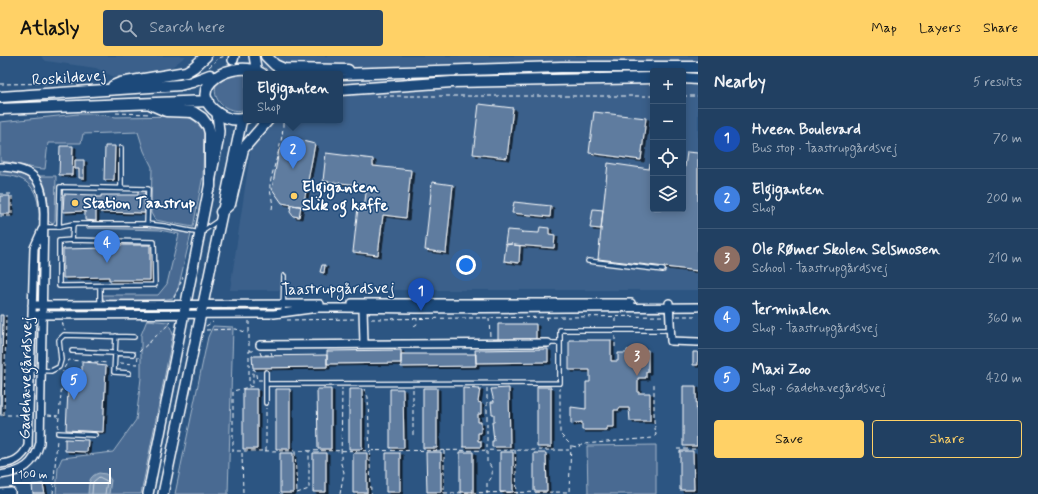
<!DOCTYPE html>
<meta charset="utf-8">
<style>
:root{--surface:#214062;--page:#294768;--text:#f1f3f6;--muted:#a2afbe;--line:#3e5977;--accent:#ffd166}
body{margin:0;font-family:Mynerve,sans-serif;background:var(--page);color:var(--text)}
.controls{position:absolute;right:12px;top:12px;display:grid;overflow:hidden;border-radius:4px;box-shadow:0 2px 10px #0003}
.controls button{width:36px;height:36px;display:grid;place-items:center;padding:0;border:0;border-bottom:1px solid var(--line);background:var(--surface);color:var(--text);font:20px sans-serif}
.scale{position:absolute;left:12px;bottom:10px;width:99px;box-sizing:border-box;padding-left:4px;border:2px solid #fff;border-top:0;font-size:11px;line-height:14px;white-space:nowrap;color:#fff;-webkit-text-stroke:3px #1f4a7a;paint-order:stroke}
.you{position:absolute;left:466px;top:209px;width:14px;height:14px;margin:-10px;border:3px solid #fff;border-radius:50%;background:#1a73e8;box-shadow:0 0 0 6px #1a73e833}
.badge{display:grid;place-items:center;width:26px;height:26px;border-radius:50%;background:var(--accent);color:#fff;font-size:13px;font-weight:700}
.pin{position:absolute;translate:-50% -33px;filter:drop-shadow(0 1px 2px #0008)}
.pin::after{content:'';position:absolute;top:21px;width:14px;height:12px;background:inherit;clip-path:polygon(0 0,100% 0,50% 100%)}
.popup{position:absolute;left:243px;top:15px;width:100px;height:52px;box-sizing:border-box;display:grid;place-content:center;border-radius:4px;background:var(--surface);filter:drop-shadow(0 1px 3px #0005);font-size:13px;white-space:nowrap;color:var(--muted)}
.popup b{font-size:15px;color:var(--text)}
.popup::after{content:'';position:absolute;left:50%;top:100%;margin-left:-8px;border:8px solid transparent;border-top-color:var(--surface)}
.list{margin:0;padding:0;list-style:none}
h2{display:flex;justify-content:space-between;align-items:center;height:52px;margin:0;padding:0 16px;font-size:17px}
h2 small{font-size:13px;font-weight:400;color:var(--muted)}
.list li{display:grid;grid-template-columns:26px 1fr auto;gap:12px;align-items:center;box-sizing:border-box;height:60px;padding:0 16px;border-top:1px solid var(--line)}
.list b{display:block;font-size:15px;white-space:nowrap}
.list p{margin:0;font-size:13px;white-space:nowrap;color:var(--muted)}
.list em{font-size:13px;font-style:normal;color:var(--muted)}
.actions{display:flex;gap:8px;padding:12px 16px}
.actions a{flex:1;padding:9px 0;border:1px solid var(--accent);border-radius:4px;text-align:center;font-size:14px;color:var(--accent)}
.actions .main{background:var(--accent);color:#111}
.icon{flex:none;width:22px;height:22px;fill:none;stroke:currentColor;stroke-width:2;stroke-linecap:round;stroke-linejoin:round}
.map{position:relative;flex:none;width:698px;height:438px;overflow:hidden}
header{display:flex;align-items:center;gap:24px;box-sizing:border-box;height:56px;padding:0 20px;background:var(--accent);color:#111}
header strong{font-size:19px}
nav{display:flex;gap:22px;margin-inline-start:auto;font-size:14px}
.search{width:280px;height:36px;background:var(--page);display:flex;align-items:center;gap:10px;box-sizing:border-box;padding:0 14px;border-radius:4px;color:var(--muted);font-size:15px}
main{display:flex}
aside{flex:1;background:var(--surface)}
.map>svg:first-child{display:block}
.built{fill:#3b618b;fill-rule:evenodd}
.green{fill:#486b92;stroke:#a4b5c8}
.water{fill:#748fad;stroke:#acbcce}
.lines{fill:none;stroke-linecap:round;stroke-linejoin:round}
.shore{stroke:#c7d2de;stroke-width:1}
.building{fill:#5e7c9f;stroke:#fff;filter:url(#shadow)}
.service-casing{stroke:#fff;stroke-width:6}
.minor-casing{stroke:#fff;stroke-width:10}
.tertiary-casing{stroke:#fff;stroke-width:12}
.secondary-casing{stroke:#fff;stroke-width:13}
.path{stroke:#fff;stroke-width:1;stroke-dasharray:4 3;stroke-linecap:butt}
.service{stroke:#1f4a7a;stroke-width:3.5}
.minor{stroke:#1f4a7a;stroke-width:7}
.tertiary{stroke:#1f4a7a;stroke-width:9}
.secondary{stroke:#1f4a7a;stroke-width:10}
.poi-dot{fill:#ffd166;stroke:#1f4a7a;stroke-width:1.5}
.labels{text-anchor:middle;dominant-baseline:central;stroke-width:3;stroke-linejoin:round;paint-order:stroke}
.street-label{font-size:16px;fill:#fff;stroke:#1f4a7a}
.poi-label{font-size:16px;font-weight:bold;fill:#fff;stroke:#1f4a7a;text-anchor:start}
</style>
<header>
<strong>Atlasly</strong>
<div class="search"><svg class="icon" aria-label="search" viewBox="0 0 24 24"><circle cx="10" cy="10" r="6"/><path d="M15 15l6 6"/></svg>Search here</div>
<nav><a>Map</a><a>Layers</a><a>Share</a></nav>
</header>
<main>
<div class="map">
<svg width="698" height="438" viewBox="0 0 698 438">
<defs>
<filter id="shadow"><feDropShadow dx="3" dy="2" stdDeviation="0" flood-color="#0009"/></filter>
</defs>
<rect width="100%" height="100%" fill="#2c5582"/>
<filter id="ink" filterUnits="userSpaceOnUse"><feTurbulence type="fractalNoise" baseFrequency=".025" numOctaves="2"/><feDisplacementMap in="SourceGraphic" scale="8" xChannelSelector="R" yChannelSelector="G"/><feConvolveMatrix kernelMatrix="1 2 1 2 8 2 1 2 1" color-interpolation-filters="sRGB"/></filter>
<g filter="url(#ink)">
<path class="built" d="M41,0H186L167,15L114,21L96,12L46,5Z
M264,0H698V234H230L255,64H340V18H262ZM653,15H683V153H653Z"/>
<path class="green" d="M225,16L246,18V53C231,59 211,47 216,29C217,24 222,20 225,16Z
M78,58H95L116,61L186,60L195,65L204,75L203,120L193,171L155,164L151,157L152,111L144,95L138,76L83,78L81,87H48L45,113C29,113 16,106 0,105V66Z
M4,114C34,117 45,135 39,164C40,136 30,119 0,119V116Z
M38,120H56L55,164L53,168L48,165C48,149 49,133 38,120Z
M86,172H164L191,178L178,233L173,242L160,244L104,245L102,239H158L167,228L179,178L160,174Z
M147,264L168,266L173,278L141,438H56L58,411L62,402L113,396L136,364L141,322V279Z
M213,270L233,271L228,438H175L208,281Z
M656,389V438H588L587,390Z"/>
<path class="water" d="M99,417L106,418L111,424L109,438H88C89,428 88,420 99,417Z"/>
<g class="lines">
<path class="shore" d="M92,438L93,426L99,421L107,425L105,438"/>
</g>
<path class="building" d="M479,48L513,52L507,102L473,98Z
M594,56L646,62L641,104L589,97Z
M294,83L315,88L303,151L282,147L272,133L279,94Z
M60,90H73L72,119H59Z
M105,90H115L114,124H104Z
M687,96L698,97V215L598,203L608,107L649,113L650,108H653V153H683V111H685Z
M326,97L373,103V110L411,114L406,162L383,159L378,199L353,196L358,151L364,152L367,130L323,125Z
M75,104H84V122H79V113H75Z
M432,126L453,129L446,197L425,194Z
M138,134H145V138L142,139H145V157L100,156V154H96V165L85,164V155L63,156L64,138L96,139V141H101V139H138Z
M0,140H10V158H0Z
M514,146L551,150L550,161L512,157Z
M291,149L301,150L299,161L293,160L290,156Z
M593,153L603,154L601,173L590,172Z
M540,171L549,172V178L555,179L554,192L514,189L520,190L519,207L504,205L506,189L512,188H505L507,174L521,175L522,177V176L539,177Z
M108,189H150V224H109V221L63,222V193L108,192Z
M322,209H325L324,217L320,216Z
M0,259H3L1,358H0Z
M498,268H536V284H498Z
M569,284H611V305H618V297H627V294H648V316H646V322H638V337H650V365H630L629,352H619V354H614V371H607V374H582V366L571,368V351L586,353V326H590V314H569Z
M548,293V306L476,307L475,294Z
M401,294V307L327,308V295Z
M693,296H698V309H693Z
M401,298H476V310L401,311Z
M327,299V311L253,312L252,300Z
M82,306L97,307V309L106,310L103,376L66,374L69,314L82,315Z
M683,330H696L697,390H683Z
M537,331H551V391H537Z
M423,332H437V392H423Z
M463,332L480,333L478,346L481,347V358H478V366H481V377H478V385H481V391H463Z
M509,332L510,391H492V385H494L492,366H494V358H492L491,346H494L491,333Z
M243,333H257V393H243Z
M276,333H290V393H276Z
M317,333H331V393H318Z
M349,333H362V393H349Z
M390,333H403L404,392H390Z
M65,383L88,384L87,396L65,395Z
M680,395H693L694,434H680Z
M426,396H441V436H427Z
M460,396H473V436H460Z
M500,396H513V436H500Z
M280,397H293V437H280Z
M313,397H326V436H313Z
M353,397H367V437H353Z
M386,397H400V436H386Z
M534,397H546L547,435H534Z
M43,428L45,438H33L32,429Z"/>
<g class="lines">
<defs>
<path id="service" d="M121,92V132
M44,171H59L73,168H147L164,170L200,177L219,164
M59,171L60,131L148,133L147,168
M72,184L59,185V230L155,229L154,186L72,184L73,168
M588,205L663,214
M100,249V230
M283,257L284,220
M116,280L114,316L129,317
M548,287H560V274H670
M72,295L133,298
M30,314L51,315L59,311L61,304L59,284L64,279L134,281
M266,328L560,327V287
M266,347V316
M58,377L95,379"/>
<path id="minor" d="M0,111C36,112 43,124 44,158L40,387C34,409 23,416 0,419
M352,247H631
M669,247L671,285L698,286
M32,249L320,248
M363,252L364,288
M32,259L274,258L318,252H345L417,253L698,251
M260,289L548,287
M0,408C13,407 22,403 28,390L34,192L42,174
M0,437L11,436V438"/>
<path id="tertiary" d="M254,0L256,11
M233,4L234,0
M148,438L218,86L219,75L217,57
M163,438L242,63"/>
<path id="secondary" d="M266,0L275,9L284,13L348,14
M340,18L561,11H698
M683,22L698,23
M113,30L120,27L186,16L194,11L206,0
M340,34L452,26L653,22
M0,41L180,29L192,26L210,19
M152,49L166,55L193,56L202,62L208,70L210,77V131
M0,53L208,45
M246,62C237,65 227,63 219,58C180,32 235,0 262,18
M221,156L230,148L243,93L268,64"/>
</defs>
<use href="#service" class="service-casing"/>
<use href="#minor" class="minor-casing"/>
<use href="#tertiary" class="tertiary-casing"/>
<use href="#secondary" class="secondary-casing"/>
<path class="path" d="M209,11L219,2L225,0
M0,28L79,27
M376,40H653
M683,40H698
M116,57L151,58
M0,138H12V160H0
M272,153C274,144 269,137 270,128C274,107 284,85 283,64
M174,242L183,221
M677,260H698
M547,261L548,268
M489,262L490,281
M615,262V268
M371,263L663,260
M287,264L356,263
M249,265V330
M62,266L65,274
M206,270L213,266
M414,270L417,268V262
M206,274L236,273L248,277
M615,280V293
M249,295H256
M139,296L169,268L170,265
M260,296L261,299H272L271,296
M120,307L137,308L138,301
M64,312L69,304L108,307
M262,324H257L255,314L253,313V330L233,335V395L569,394
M364,333L368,341L371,438
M413,333V382
M0,359H21
M4,359L6,259
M48,359L58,360
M58,372L63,315
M572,390L577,391L584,388L652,382L656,379L654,365V326
M677,393H698
M444,394V437
M515,394L517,438
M266,395V352
M295,396L297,438
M242,397L243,438
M297,437L309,433V395
M444,437L569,436L571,389L560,378V332
M53,438L57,383
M340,438L344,416L341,408L342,332
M487,438V427C494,421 494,412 487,406V332"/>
<use href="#service" class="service"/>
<use href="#minor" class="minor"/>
<use href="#tertiary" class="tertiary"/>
<use href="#secondary" class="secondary"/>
</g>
</g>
<g class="poi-dot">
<circle cx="294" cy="140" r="4"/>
<circle cx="75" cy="147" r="4"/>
</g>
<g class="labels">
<g class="street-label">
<text transform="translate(69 22) rotate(-4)">Roskildevej</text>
<text transform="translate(338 233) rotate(-1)">Taastrupgårdsvej</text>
<text transform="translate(26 322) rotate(-89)">Gadehavegårdsvej</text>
</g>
<g class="poi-label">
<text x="302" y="131">Elgiganten<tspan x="302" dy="18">Slik og kaffe</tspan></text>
<text x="83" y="147">Station Taastrup</text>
</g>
</g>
</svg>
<div class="controls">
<button>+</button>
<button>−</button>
<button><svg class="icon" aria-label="locate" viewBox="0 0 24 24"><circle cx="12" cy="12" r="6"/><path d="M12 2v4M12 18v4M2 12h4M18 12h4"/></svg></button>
<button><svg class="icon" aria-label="layers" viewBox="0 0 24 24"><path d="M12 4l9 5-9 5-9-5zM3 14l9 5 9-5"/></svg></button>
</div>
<div class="scale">100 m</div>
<div class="you"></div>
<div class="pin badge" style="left:421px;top:255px;background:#1a4fb4">1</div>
<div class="pin badge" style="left:293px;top:113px;background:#3f7fe0">2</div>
<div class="popup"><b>Elgiganten</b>Shop</div>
<div class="pin badge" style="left:637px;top:320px;background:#8d6e63">3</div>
<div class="pin badge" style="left:107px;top:207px;background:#3f7fe0">4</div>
<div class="pin badge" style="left:74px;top:344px;background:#3f7fe0">5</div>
</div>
<aside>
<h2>Nearby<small>5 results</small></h2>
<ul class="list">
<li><span class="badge" style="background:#1a4fb4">1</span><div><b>Hveen Boulevard</b><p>Bus stop · Taastrupgårdsvej</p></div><em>70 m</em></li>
<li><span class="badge" style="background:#3f7fe0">2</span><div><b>Elgiganten</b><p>Shop</p></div><em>200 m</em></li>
<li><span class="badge" style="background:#8d6e63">3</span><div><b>Ole Rømer Skolen Selsmosen</b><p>School · Taastrupgårdsvej</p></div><em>210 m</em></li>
<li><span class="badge" style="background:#3f7fe0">4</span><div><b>Terminalen</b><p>Shop · Taastrupgårdsvej</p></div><em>360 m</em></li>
<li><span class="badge" style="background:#3f7fe0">5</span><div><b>Maxi Zoo</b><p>Shop · Gadehavegårdsvej</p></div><em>420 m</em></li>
</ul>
<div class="actions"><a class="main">Save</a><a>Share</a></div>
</aside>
</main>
